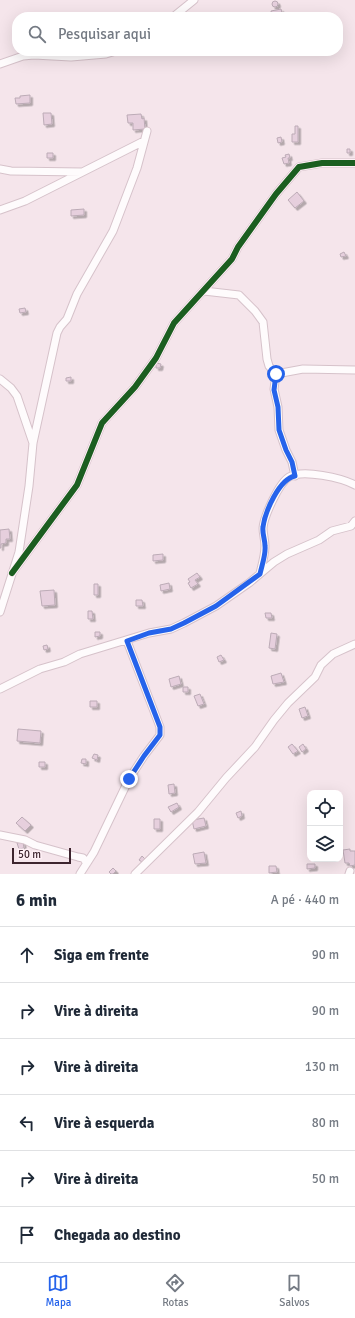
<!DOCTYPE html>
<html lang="pt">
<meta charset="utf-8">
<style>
:root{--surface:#fff;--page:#f6f6f7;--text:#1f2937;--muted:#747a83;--line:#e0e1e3;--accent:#2563eb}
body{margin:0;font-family:Signika,sans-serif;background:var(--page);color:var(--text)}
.controls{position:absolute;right:12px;bottom:12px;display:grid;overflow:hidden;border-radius:8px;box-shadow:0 4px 16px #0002}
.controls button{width:36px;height:36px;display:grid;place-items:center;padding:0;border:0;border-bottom:1px solid var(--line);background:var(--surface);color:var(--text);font:20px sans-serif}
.scale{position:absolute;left:12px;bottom:10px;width:59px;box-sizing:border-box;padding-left:4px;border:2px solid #3d242e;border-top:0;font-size:11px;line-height:14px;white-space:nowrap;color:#3d242e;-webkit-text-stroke:3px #fff0f6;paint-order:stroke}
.stop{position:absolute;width:12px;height:12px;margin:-9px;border:3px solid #2563eb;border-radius:50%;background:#fff}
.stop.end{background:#2563eb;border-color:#fff;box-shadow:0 1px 4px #0008}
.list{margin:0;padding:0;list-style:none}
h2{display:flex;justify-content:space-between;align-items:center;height:52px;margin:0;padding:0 16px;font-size:17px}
h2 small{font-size:13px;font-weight:400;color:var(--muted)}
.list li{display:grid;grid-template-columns:26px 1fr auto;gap:12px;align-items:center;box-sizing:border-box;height:56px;padding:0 16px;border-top:1px solid var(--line)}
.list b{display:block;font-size:15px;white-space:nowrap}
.list em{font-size:13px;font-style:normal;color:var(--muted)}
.icon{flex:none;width:22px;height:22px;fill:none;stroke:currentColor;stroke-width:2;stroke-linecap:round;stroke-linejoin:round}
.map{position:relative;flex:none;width:355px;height:874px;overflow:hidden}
.search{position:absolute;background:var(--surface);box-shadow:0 4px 16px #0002;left:12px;right:12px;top:12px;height:44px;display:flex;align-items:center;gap:10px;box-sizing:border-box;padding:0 14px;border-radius:16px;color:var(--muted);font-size:15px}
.sheet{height:388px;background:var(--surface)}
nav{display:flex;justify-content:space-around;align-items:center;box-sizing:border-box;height:56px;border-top:1px solid var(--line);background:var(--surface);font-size:11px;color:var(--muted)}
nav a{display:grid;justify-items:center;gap:2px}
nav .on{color:var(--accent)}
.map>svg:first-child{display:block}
.building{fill:#e6cfdd;stroke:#bcabb6;filter:url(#shadow)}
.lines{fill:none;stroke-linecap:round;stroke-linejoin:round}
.street-casing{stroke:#d6c2ca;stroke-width:9}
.street{stroke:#fefbfc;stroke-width:7}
.cycleway-casing{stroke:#fff0f6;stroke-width:8}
.cycleway{stroke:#1b5e20;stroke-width:6}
.route{stroke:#2563eb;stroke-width:5}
</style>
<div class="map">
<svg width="355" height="874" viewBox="0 0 355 874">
<defs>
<filter id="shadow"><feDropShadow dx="2.5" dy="2.5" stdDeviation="0" flood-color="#0004"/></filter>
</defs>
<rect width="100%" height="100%" fill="#f5e5eb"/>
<path class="building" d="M272 4a3 3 0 1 1 6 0a3 3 0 1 1-6 0Z
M281,9L283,17H272L271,11Z
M30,95V103L16,104L15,98H20V96Z
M43,113H51L52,124L44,125Z
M141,114L142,119L144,118L145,129L133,130V123H128L127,115Z
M295,126H298V142H292V134H295Z
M281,137L282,142L278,143L277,138Z
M347,149H350V153H347Z
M47,153H53V158H47Z
M289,154L290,158H288L289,163L284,164L282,158L286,157L285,155Z
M297,192L304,201L295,208L288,200Z
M84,209V215L71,216V210Z
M344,252L346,256L341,257L340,254Z
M25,308L26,312L20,313L19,309Z
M156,363L161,364L160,368H156Z
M71,377V381H66V378Z
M9,529L10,539H6V543L1,544V548H0V530Z
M163,554V560L153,561V555Z
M197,573L200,577L195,580L198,584L191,588L188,583L190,582L188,579Z
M169,583L170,589L161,591L160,585Z
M94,584H98V595H94Z
M54,590L55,605L42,606L40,591Z
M136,600H142L143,606H136Z
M88,611H92L93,619H88Z
M265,613H271L272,618H266Z
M95,632H100V636L95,637Z
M271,633L277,634L275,649L269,648Z
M47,645L48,649L44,650L43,646Z
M221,655L224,660L219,662L217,657Z
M281,673L284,682L273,684L271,676Z
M179,676L181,684L171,687L169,679Z
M183,687H188V692H183Z
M200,694L204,704L198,706L194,696Z
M90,701H97V707H90Z
M305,707L308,716L302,718L299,709Z
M18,729L41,731L40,743L17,741Z
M292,744L298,751L293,754L288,747Z
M303,744L306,749L302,752L299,747Z
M94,754L98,755L97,760L92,758Z
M82,759H86V764L81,763Z
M39,762H45V767H39Z
M174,784L175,793L169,794L168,785Z
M177,803L179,807L171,812L168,807Z
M241,811L242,816L238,818L236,813Z
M22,817L31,825L25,831L16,823Z
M204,818L206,826L194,829L192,820Z
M154,819H160V829H154Z
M23,842L24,848L19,849L17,843Z
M350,849V851H355V865L350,866L349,863H345L343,850Z
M204,852L206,863L195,864L193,854Z
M142,856L145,859L142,862L139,860Z
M307,864H315V868L307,869Z
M269,866H276L277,872L269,873Z
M113,868L116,871L113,874H111L109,872Z"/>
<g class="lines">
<defs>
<path id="street" d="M173,17L194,0
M0,64L23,56L34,55L71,57L106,54L116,51
M0,169L11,171L82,172
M0,210L25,201L144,141
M204,291L239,295L255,311L263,322L267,359L269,366L276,374
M0,379L11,388L17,396L33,443
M295,476L292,462L286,450L279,430L278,407L274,389L276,374L303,369L355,370
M12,573L77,485L102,423L135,387L156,358L174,323L232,259L238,247L276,194L299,167L322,163H355
M260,573C262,565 265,555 265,546C265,540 263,534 263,528C264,516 279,483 289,477C303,469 342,478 355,485
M0,612L19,552L29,486L33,443L57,333L60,327L67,319L77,294L113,231L137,168L147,131
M0,689L40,669L64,662L80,654L149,633L171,629L184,623L216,606L249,583L274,562L287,554L319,540L332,531L351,526L355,521
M0,835L25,840L35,845L78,857L83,858L87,863
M80,874L94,852L129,779L144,756L160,735V727L127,641
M135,874L198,812L226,778L255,747L274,720L288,703L315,677L321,665L333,654L355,644
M349,874L350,871"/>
</defs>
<use href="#street" class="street-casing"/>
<use href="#street" class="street"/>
<defs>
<path id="cycleway" d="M12,573L77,485L102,423L135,387L156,358L174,323L232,259L238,247L276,194L299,167L322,163H355"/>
</defs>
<use href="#cycleway" class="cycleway-casing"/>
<use href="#cycleway" class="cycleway"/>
</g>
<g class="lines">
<path class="route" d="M129,779L144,756L160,735V727L127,641L149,633L171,629L184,623L216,606L260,574C262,565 266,554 265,546C265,539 262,533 263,527C265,512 279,479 295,476L292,462L286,450L279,430L278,407L274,390L276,374"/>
</g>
</svg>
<div class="controls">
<button><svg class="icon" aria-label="locate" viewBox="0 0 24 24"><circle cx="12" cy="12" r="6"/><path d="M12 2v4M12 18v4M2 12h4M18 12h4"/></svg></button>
<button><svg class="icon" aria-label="layers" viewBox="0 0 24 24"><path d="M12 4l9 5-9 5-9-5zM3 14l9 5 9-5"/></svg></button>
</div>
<div class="scale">50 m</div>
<div class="stop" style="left:276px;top:374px"></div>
<div class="stop end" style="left:129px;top:779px"></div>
<div class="search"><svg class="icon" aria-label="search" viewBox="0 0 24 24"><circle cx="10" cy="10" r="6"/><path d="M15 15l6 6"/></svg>Pesquisar aqui</div>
</div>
<section class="sheet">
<h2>6 min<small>A pé · 440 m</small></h2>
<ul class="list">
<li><svg class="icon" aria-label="ahead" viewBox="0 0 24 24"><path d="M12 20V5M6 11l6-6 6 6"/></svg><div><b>Siga em frente</b></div><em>90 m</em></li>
<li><svg class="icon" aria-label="right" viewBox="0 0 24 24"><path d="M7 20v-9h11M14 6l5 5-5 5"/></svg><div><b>Vire à direita</b></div><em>90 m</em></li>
<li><svg class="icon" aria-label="right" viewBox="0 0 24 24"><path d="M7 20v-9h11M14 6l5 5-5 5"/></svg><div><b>Vire à direita</b></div><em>130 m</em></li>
<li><svg class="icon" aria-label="left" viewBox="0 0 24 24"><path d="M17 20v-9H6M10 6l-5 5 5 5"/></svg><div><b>Vire à esquerda</b></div><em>80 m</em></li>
<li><svg class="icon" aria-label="right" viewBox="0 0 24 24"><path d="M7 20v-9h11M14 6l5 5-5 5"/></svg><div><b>Vire à direita</b></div><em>50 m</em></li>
<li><svg class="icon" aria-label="arrive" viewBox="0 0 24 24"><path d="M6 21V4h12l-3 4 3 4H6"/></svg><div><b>Chegada ao destino</b></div></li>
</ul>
</section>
<nav>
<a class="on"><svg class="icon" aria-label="map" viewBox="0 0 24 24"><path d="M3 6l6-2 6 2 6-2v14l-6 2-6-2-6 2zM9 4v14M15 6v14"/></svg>Mapa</a>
<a><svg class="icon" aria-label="directions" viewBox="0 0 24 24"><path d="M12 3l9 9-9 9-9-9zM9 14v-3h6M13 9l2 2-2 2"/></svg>Rotas</a>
<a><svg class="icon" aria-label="saved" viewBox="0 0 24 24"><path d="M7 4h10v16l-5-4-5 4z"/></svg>Salvos</a>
</nav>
